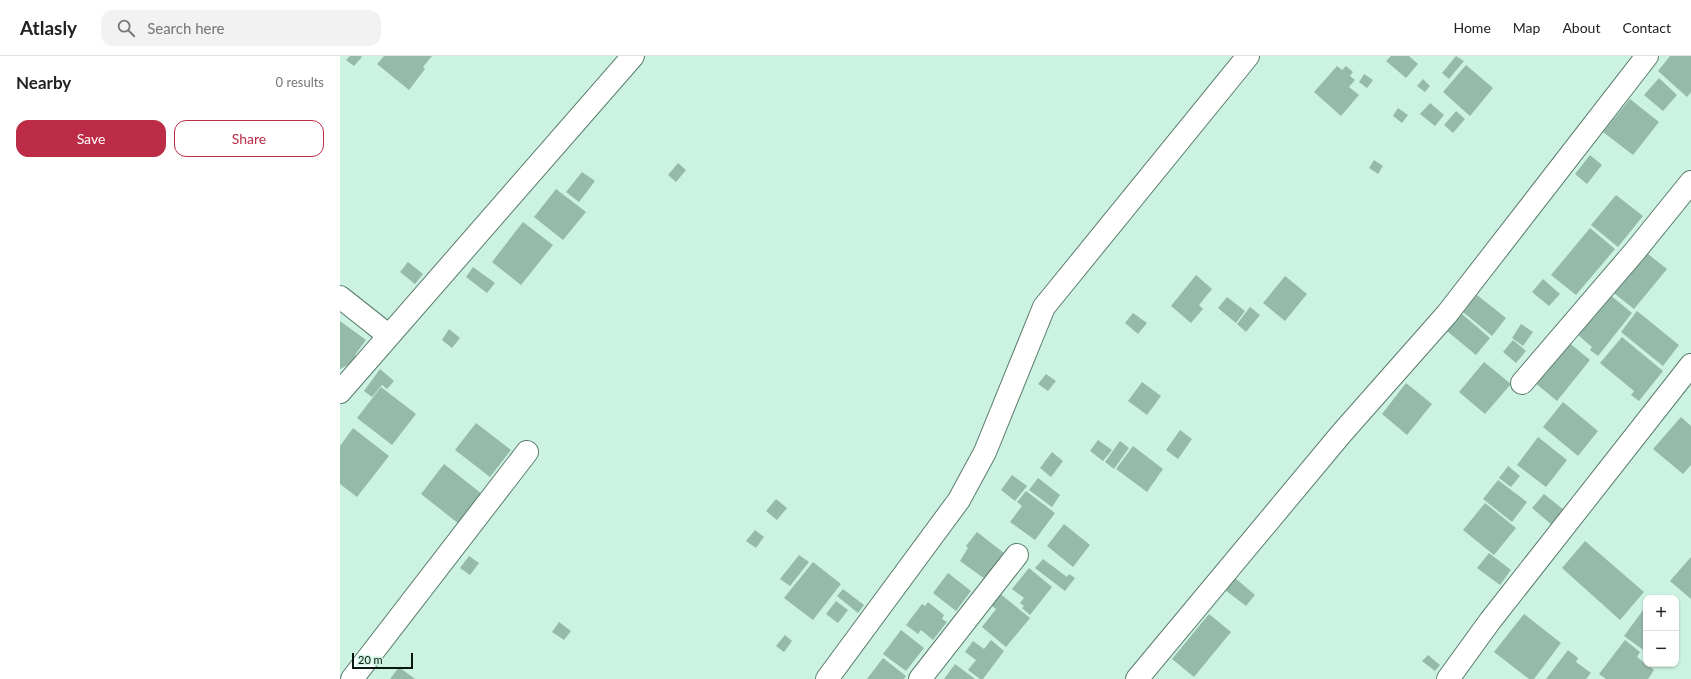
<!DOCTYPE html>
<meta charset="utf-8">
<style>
:root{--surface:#fff;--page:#f2f2f2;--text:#222;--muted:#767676;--line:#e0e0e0;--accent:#bd2c47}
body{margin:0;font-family:Lato,sans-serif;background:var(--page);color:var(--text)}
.controls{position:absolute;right:12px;bottom:12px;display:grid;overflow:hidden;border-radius:8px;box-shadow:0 1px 3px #0004}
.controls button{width:36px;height:36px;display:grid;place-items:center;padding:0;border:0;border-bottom:1px solid var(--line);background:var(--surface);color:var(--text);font:20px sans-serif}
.scale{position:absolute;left:12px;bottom:10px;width:61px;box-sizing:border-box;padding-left:4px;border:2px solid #091711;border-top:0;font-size:11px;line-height:14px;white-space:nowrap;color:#091711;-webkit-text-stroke:3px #ccf2e1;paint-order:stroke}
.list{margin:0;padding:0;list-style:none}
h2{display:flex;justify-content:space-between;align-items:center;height:52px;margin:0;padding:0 16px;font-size:17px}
h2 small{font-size:13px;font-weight:400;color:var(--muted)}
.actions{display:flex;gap:8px;padding:12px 16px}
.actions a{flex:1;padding:9px 0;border:1px solid var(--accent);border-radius:12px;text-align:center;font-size:14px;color:var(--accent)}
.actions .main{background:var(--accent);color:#fff}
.icon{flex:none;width:22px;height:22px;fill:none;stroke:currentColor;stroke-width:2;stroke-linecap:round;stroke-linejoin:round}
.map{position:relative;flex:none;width:1351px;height:623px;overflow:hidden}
header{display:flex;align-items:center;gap:24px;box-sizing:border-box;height:56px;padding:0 20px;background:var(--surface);border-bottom:1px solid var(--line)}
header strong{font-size:19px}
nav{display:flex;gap:22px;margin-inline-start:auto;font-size:14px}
.search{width:280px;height:36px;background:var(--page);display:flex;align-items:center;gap:10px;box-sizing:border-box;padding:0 14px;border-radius:12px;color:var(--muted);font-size:15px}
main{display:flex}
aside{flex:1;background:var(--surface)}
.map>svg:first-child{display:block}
.building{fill:#96baaa}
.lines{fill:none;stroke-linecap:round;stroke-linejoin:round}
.minor-casing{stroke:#597c6d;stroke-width:24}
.minor{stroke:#fff;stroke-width:22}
</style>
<header>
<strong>Atlasly</strong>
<div class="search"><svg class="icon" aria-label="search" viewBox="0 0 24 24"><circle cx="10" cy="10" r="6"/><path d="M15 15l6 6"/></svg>Search here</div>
<nav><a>Home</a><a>Map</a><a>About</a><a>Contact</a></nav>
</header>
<main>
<aside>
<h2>Nearby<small>0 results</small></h2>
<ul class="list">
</ul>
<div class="actions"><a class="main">Save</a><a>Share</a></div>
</aside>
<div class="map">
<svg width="1351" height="623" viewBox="0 0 1351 623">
<rect width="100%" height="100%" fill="#ccf2e1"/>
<path class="building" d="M10,0H21L22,1L14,10L6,4Z
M44,0H92L83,11L85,13L69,34L37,8Z
M1051,0H1069L1078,8L1066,22L1046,5Z
M1116,0L1124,5L1109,23L1102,17Z
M1330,0H1351V36L1347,41L1318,15Z
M1126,9L1153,32L1130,60L1103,36Z
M997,10L1002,14L1006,10L1013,16L1010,20L1015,24L1009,31L1019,39L1001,60L974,36Z
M1024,18L1033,24L1027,32L1019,26Z
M1319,22L1337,39L1323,55L1304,39Z
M1083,23L1090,30L1085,36L1077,30Z
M1290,43L1319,66L1293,99L1263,76Z
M1090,47L1104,59L1095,70L1080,58Z
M1058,52L1068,59L1062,67L1053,60Z
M1116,55L1125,63L1113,77L1104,69Z
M1250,99L1262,109L1247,128L1235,118Z
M1034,104L1043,110L1038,118L1029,112Z
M338,107L346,114L336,126L328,119Z
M242,116L255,125L239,146L226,136Z
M216,133L246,156L223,184L194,161Z
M1276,139L1303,160L1278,191L1251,169Z
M183,166L213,189L181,229L152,206Z
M1250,172L1275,193L1236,239L1211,219Z
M1303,194L1327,213L1294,253L1270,234Z
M68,206L83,218L75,228L60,216Z
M133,211L155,227L147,237L126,221Z
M856,219L872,233L859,249L863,253L851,267L831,250Z
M945,220L967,238L945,265L923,247Z
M1203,223L1220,238L1209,250L1192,236Z
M1269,238L1292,257L1258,300L1250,294L1252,291L1237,278Z
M1137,239L1166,262L1152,280L1123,256Z
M887,241L905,255L896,267L878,252Z
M910,251L920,259L906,276L897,268Z
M1297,255L1339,289L1323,310L1281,276Z
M793,257L807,267L798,278L785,267Z
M1122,258L1150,282L1136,299L1107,275Z
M0,265L26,284L15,299L18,302L12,310L8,309L0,313Z
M1181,268L1193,276L1183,290L1172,282Z
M109,273L120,282L112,292L102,284Z
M1282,281L1323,315L1299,345L1291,339L1294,335L1260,307Z
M1173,284L1186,295L1176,307L1163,296Z
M1227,285L1250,304L1217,345L1194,326Z
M1144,306L1171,328L1145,358L1119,336Z
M40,313L54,325L47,333L42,329L32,341L24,335Z
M706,318L716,325L708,335L698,328Z
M802,326L821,340L807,359L788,345Z
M1066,327L1092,348L1067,379L1042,358Z
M41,331L76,358L52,389L17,362Z
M1223,346L1258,375L1238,400L1203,371Z
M1341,361L1351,370V409L1343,418L1313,393Z
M136,367L171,394L150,421L115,394Z
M13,372L49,400L17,441L0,428V390Z
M840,374L852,383L838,403L826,394Z
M1198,381L1227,404L1206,431L1177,409Z
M758,384L772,394L763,405L750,395Z
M780,385L789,392L774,413L765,406Z
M793,390L823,413L807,436L776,413Z
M712,396L723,405L711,421L700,412Z
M104,408L142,438L119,468L81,438Z
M1168,410L1180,420L1171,431L1159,422Z
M672,419L687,430L675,445L661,434Z
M698,422L720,439L712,451L689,434Z
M1158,424L1187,446L1172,466L1143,443Z
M686,435L715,457L695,484L670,466L682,450L677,446Z
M1204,438L1224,454L1212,469L1192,452Z
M436,443L447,452L437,464L426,455Z
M1145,447L1176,472L1154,499L1123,474Z
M724,468L750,489L733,511L707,490Z
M415,474L424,481L416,492L406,485Z
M637,476L664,497L645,523L620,505L628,492L626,490Z
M1245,485L1304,536L1280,564L1222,512Z
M1149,497L1171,514L1160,529L1137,512Z
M459,499L469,506L450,530L440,523Z
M129,500L139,507L130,519L120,512Z
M1351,501V543L1330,525Z
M703,503L727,521L729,518L735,522L725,535L695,512Z
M473,506L501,528L473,564L444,542Z
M689,512L712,531L690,559L682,552L684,550L680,547L684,542L672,533Z
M608,517L631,535L616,555L593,537Z
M895,522L915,539L906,550L885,534Z
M503,533L524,549L518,557L497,540Z
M658,536L690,562L666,591L642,571L656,553L648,547Z
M496,545L508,554L498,567L486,558Z
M588,546L604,559L602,563L607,566L593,584L581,574L578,578L566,569L582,548L585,550Z
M1306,550V596L1284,580Z
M869,558L891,576L854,621L832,603Z
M1184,558L1221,587L1194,623H1189L1154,596Z
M219,566L231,575L224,584L212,576Z
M561,574L584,592L566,615L543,598Z
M445,579L452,585L444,596L436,590Z
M651,584L664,595L643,623H640L628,614L636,604L625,596L633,585L644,593Z
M1285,584L1300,596L1297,601L1314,614L1308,623H1266L1259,618Z
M1228,594L1238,602L1236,606L1251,617L1246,623H1206Z
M1088,599L1100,609L1095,615L1082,605Z
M543,602L566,620L564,623H527Z
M615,608L635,623H604Z
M59,611L75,623H50Z"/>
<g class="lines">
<defs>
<path id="minor" d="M0,241L48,279
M1182,327L1296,194L1351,126
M0,336L293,0
M12,623L187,396
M487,623L619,444L645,396L704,251L908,0
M580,623L677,499
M797,623L1001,378L1107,258L1307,0
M1108,623L1150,565L1351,309"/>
</defs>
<use href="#minor" class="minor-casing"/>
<use href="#minor" class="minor"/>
</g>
</svg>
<div class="controls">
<button>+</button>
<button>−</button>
</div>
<div class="scale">20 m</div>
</div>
</main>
